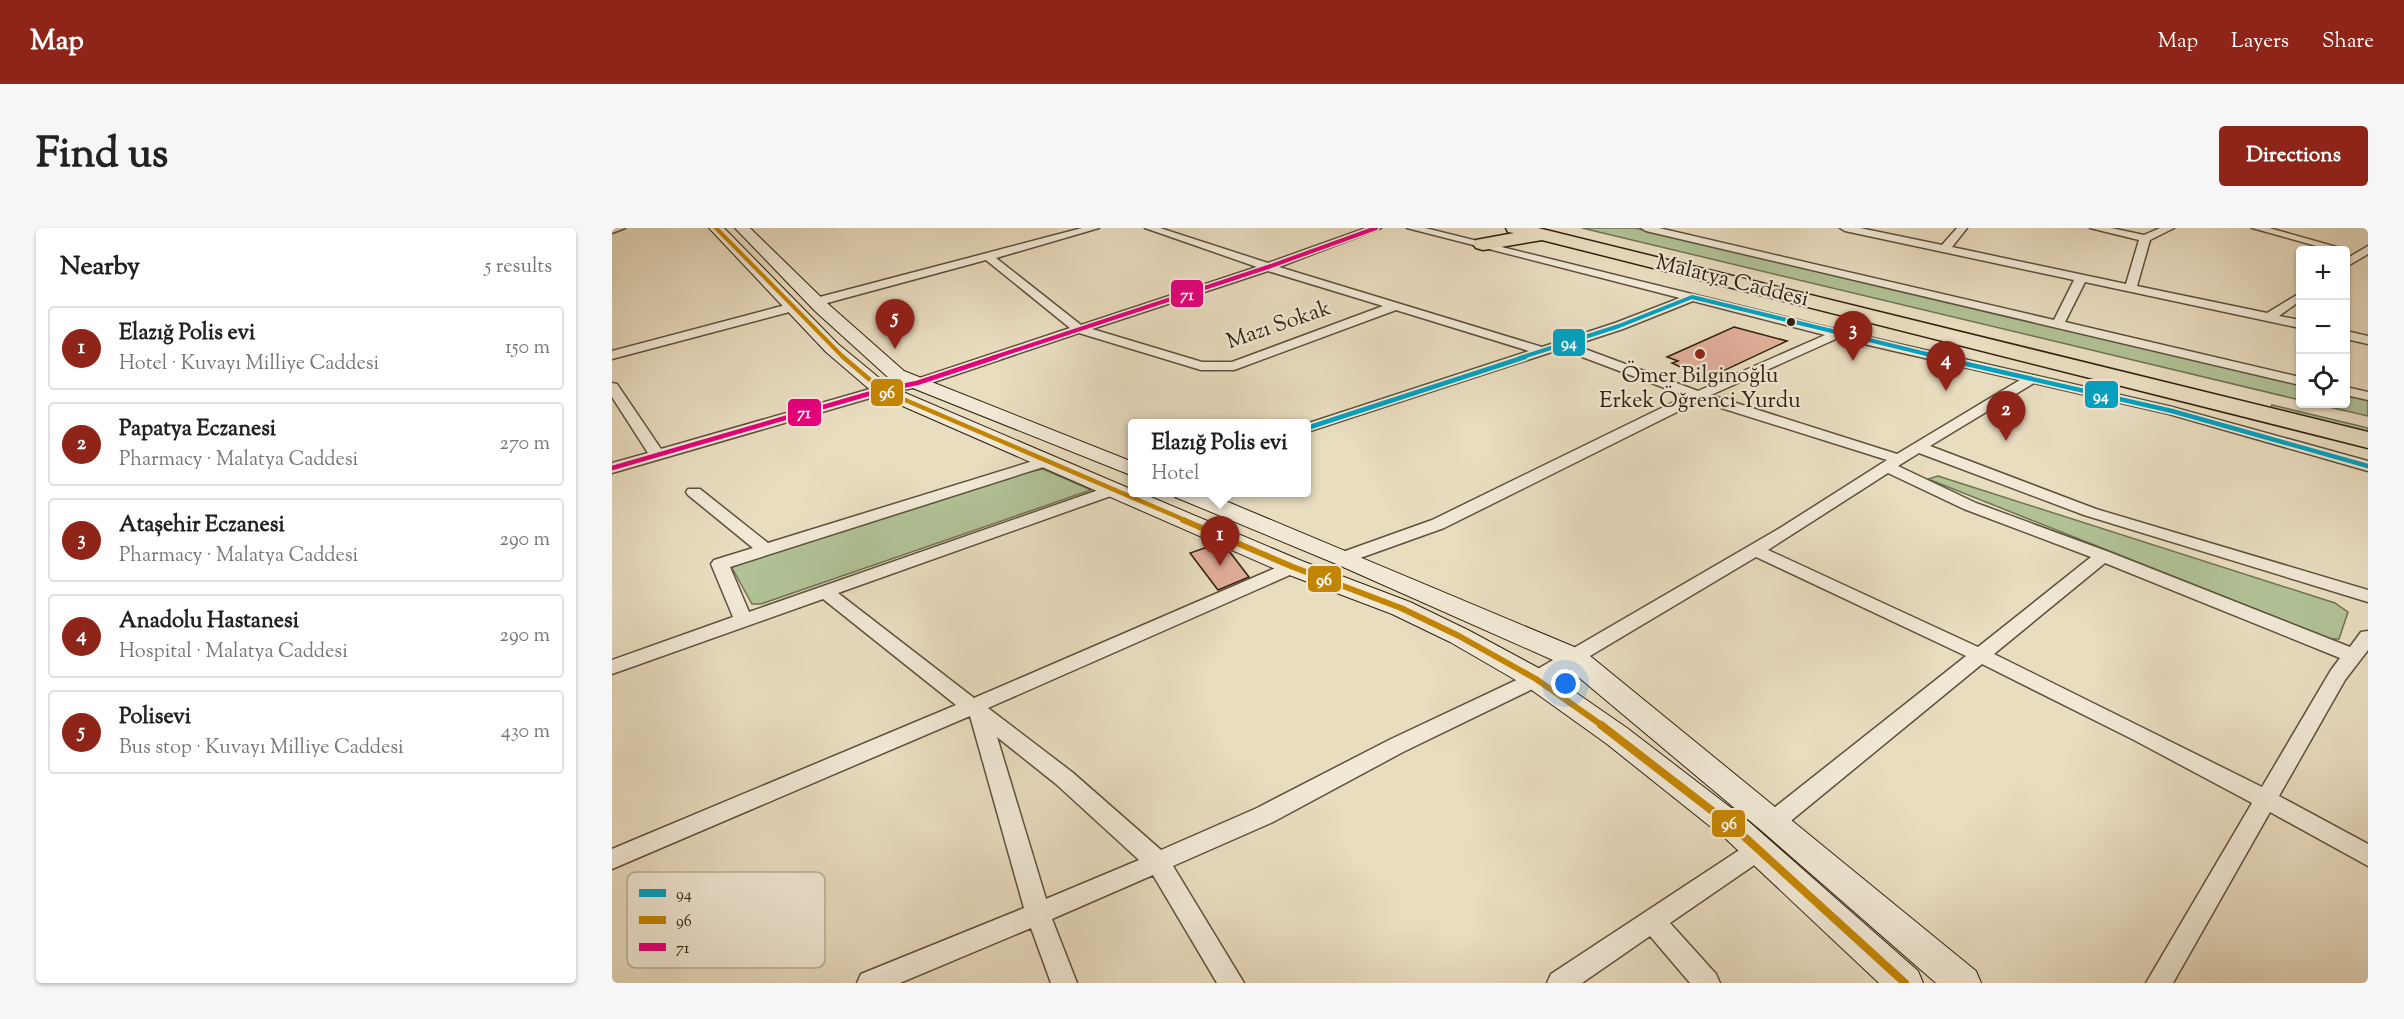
<!DOCTYPE html>
<meta charset="utf-8">
<style>
:root{--surface:#fff;--page:#f6f6f6;--text:#222;--muted:#767676;--line:#e0e0e0;--accent:#8f2418}
body{margin:0;font-family:"Sorts Mill Goudy",serif;background:var(--page);color:var(--text)}
.controls{position:absolute;right:18px;top:18px;display:grid;overflow:hidden;border-radius:6px;box-shadow:0 2px 4px #0004}
.controls button{width:54px;height:54px;display:grid;place-items:center;padding:0;border:0;border-bottom:2px solid var(--line);background:var(--surface);color:var(--text);font:30px sans-serif}
.you{position:absolute;left:954px;top:456px;width:21px;height:21px;margin:-15px;border:4px solid #fff;border-radius:50%;background:#1a73e8;box-shadow:0 0 0 9px #1a73e833}
.badge{display:grid;place-items:center;width:39px;height:39px;border-radius:50%;background:var(--accent);color:#fff;font-size:20px;font-weight:700}
.pin{position:absolute;translate:-50% -50px;filter:drop-shadow(0 2px 3px #0008)}
.pin::after{content:'';position:absolute;top:32px;width:21px;height:18px;background:inherit;clip-path:polygon(0 0,100% 0,50% 100%)}
.popup{position:absolute;left:516px;top:191px;width:183px;height:78px;box-sizing:border-box;display:grid;place-content:center;border-radius:6px;background:var(--surface);filter:drop-shadow(0 2px 4px #0005);font-size:20px;white-space:nowrap;color:var(--muted)}
.popup b{font-size:22px;color:var(--text)}
.popup::after{content:'';position:absolute;left:50%;top:100%;margin-left:-12px;border:12px solid transparent;border-top-color:var(--surface)}
.list{margin:0;padding:0;list-style:none}
h2{display:flex;justify-content:space-between;align-items:center;height:78px;margin:0;padding:0 24px;font-size:26px}
h2 small{font-size:20px;font-weight:400;color:var(--muted)}
.list li{display:grid;grid-template-columns:39px 1fr auto;gap:18px;align-items:center;box-sizing:border-box;height:84px;margin:0 12px 12px;padding:0 12px;border:2px solid var(--line);border-radius:6px}
.list b{display:block;font-size:22px;white-space:nowrap}
.list p{margin:0;font-size:20px;white-space:nowrap;color:var(--muted)}
.list em{font-size:20px;font-style:normal;color:var(--muted)}
.icon{flex:none;width:33px;height:33px;fill:none;stroke:currentColor;stroke-width:2;stroke-linecap:round;stroke-linejoin:round}
.map{position:relative;flex:none;width:1756px;height:755px;overflow:hidden;border-radius:6px}
header{display:flex;align-items:center;gap:36px;box-sizing:border-box;height:84px;padding:0 30px;background:var(--accent);color:#fff}
header strong{font-size:28px}
nav{display:flex;gap:33px;margin-inline-start:auto;font-size:21px}
.intro{display:flex;align-items:center;justify-content:space-between;box-sizing:border-box;height:144px;padding:0 36px}
h1{margin:0;font-size:42px}
.button{padding:15px 27px;border-radius:6px;background:var(--accent);color:#fff;font-size:21px;font-weight:700}
main{display:flex;gap:36px;padding:0 36px}
aside{flex:1;background:var(--surface);border-radius:6px;box-shadow:0 2px 4px #0004}
.map>svg:first-child{display:block}
.green{fill:#b1c297;stroke:#707253;stroke-width:1.5}
.building{fill:#e2af9c;stroke:#2e210f;stroke-width:1.5}
.lines{fill:none;stroke-linecap:round;stroke-linejoin:round}
.street-casing{stroke:#5d503b;stroke-width:3}
.secondary-casing{stroke:#2e210f;stroke-width:2}
.highway-casing{stroke:#2e210f;stroke-width:3}
.street{fill:#f1e9d6;fill-rule:evenodd}
.secondary{fill:#f1e9d6;fill-rule:evenodd}
.highway{fill:#e9ddc0;fill-rule:evenodd}
.bus-1-far1-casing{stroke:#f1e9d6;stroke-width:7}
.bus-1-casing{stroke:#f1e9d6;stroke-width:8}
.bus-2-far3-casing{stroke:#f1e9d6;stroke-width:7}
.bus-2-far2-casing{stroke:#f1e9d6;stroke-width:8}
.bus-2-far1-casing{stroke:#f1e9d6;stroke-width:10}
.bus-2-casing{stroke:#f1e9d6;stroke-width:12}
.bus-3-far1-casing{stroke:#f1e9d6;stroke-width:7}
.bus-3-casing{stroke:#f1e9d6;stroke-width:8}
.bus-1-far1{stroke:#02a2c4;stroke-width:4}
.bus-1{stroke:#02a2c4;stroke-width:4.5}
.bus-2-far3{stroke:#c58504;stroke-width:4}
.bus-2-far2{stroke:#c58504;stroke-width:4.5}
.bus-2-far1{stroke:#c58504;stroke-width:6}
.bus-2{stroke:#c58504;stroke-width:8}
.bus-3-far1{stroke:#e5007d;stroke-width:4}
.bus-3{stroke:#e5007d;stroke-width:4.5}
.bus-dot{fill:#2e210f;stroke:#f1e9d6;stroke-width:2}
.poi-dot{fill:#8f2418;stroke:#f1e9d6;stroke-width:2}
.labels{text-anchor:middle;dominant-baseline:central;stroke-width:4.5;stroke-linejoin:round;paint-order:stroke}
.far-street-label{font-size:22px;fill:#2e210f;stroke:#f1e9d6}
.far-poi-label{font-size:22px;fill:#2e210f;stroke:#f1e9d6}
.key{fill:#f1e9d6;stroke:#b6ad9a;stroke-width:1.5}
.key-label{font-size:16px;fill:#2e210f}
.line-badge{stroke:#f1e9d6;stroke-width:2}
.badge-label{font-size:16px;text-anchor:middle;font-weight:bold;fill:#fff}
</style>
<header>
<strong>Map</strong>
<nav><a>Map</a><a>Layers</a><a>Share</a></nav>
</header>
<div class="intro"><h1>Find us</h1><a class="button">Directions</a></div>
<main>
<aside>
<h2>Nearby<small>5 results</small></h2>
<ul class="list">
<li><span class="badge">1</span><div><b>Elazığ Polis evi</b><p>Hotel · Kuvayı Milliye Caddesi</p></div><em>150 m</em></li>
<li><span class="badge">2</span><div><b>Papatya Eczanesi</b><p>Pharmacy · Malatya Caddesi</p></div><em>270 m</em></li>
<li><span class="badge">3</span><div><b>Ataşehir Eczanesi</b><p>Pharmacy · Malatya Caddesi</p></div><em>290 m</em></li>
<li><span class="badge">4</span><div><b>Anadolu Hastanesi</b><p>Hospital · Malatya Caddesi</p></div><em>290 m</em></li>
<li><span class="badge">5</span><div><b>Polisevi</b><p>Bus stop · Kuvayı Milliye Caddesi</p></div><em>430 m</em></li>
</ul>
</aside>
<div class="map">
<svg width="1756" height="755" viewBox="0 0 1756 755">
<rect width="100%" height="100%" fill="#e9ddc0"/>
<filter id="stains"><feTurbulence type="fractalNoise" baseFrequency=".00333" numOctaves="4"/><feColorMatrix values="0 0 0 0 .2 0 0 0 0 .09 0 0 0 0 .02 0 0 0 .5 -.17"/></filter>
<radialGradient id="worn" r=".72"><stop offset=".6" stop-color="#630" stop-opacity="0"/><stop offset="1" stop-color="#630" stop-opacity=".3"/></radialGradient>
<path class="green" d="M970,0H1023L1688,156V172Z
M1734,166L1756,171V188L1704,176H1734Z
M1660,177L1756,200V206L1658,182Z
M431,241L479,262L149,376H140L120,340L127,334L411,245Z
M1326,248L1723,375L1736,384L1727,411H1719L1316,251Z"/>
<path class="building" d="M1122,99L1175,113L1094,151L1060,135L1066,133L1055,129Z
M601,317L617,323L637,349L606,362L578,325Z"/>
<g class="lines">
<defs>
<path id="street" d="M0,0H13L0,5Z
M470,0H487L384,30L469,97L645,39L533,0H548L656,35L754,0H769L667,39L930,119L1003,95L1068,70L795,0H813L1226,102L1560,179L1756,233V243L1557,186L1422,155L1318,218L1484,281L1756,362V374L1472,287L1307,225L1286,238L1364,275L1497,324L1738,419L1749,404L1756,403V422L1733,452L1667,568L1756,616V638L1658,584L1561,755H1534L1640,575L1522,512L1370,436L1169,601L1161,603L1153,601L1150,594L1153,587L1354,428L1144,329L931,456L791,524L661,594L561,638L632,755H605L541,647L440,691L465,755H439L419,700L288,755H245L249,746L412,680L358,488L0,641V621L344,477L211,371L0,446V432L121,389L99,336L102,332L141,320L76,267L74,264L76,261H88L156,315L431,230H441L444,233L441,236L118,339L137,384L498,258H510L512,261L510,264L226,365L362,470L675,335H687L690,339L687,343L376,480L460,544L549,622L645,580L777,512L917,446L1168,300L1275,232L1087,173L832,300L737,334H725L722,330L725,326L820,292L1074,168L949,121L695,204L694,196L917,123L784,82L622,142H589L467,105L310,158L272,166L0,245V235L36,225L0,169V155L5,156L49,221L265,159L302,152L458,100L374,32L204,78L198,74L200,71ZM656,43L771,78L620,134H590L480,101ZM1081,73L1213,107L1086,163L962,117L1011,101ZM1226,110L1408,152L1285,226L1099,167ZM1276,245L1352,281L1479,329L1366,419L1156,322ZM1493,335L1728,430L1719,442L1650,559L1382,426ZM385,509L444,556L527,632L434,671Z
M1029,0H1047L1442,92L1462,52L1233,3L1228,0H1248L1330,17L1345,0H1355L1340,19L1514,56L1527,12L1478,0H1499L1532,7L1548,0H1562L1538,12L1525,58L1655,85L1688,65V73L1667,88L1688,92V100L1473,54L1453,94L1688,149V157L1034,3Z
M1640,0H1657L1735,22L1734,24V22H1719Z
M1756,18V26L1734,39V31Z
M181,75L187,79L185,82L0,131V123Z
M1734,103L1756,108V116L1734,111Z
M1734,159L1756,164V172L1734,167Z
M1146,612L1154,615L1157,622L1154,629L1058,695L1104,746L1108,755H1078L1038,708L970,755H935L939,746L1138,615Z"/>
<path id="secondary" d="M97,0H112L226,116L277,158L521,262V264H527L690,333L798,374L856,402L934,444L1015,500L1136,593L1306,743L1311,755H1267L1114,611L995,516L914,458L838,414L780,386L672,345L263,166L214,124Z
M123,0H138L215,75L292,143L521,234V248L278,151L203,83Z
M560,264H592L972,423L1364,743L1369,755H1324L1150,603L952,437L722,335L563,269Z"/>
<path id="highway" d="M894,0H926L1756,204V220L930,12L871,22L864,20L861,16L864,12L902,5L896,4Z"/>
</defs>
<use href="#street" class="street-casing"/>
<use href="#secondary" class="secondary-casing"/>
<use href="#highway" class="highway-casing"/>
<use href="#street" class="street"/>
<use href="#secondary" class="secondary"/>
<use href="#highway" class="highway"/>
<defs>
<path id="bus-1-far1" d="M908,130L1007,98L1080,69L1331,130"/>
<path id="bus-1" d="M1324,129L1560,183L1756,238
M695,200L913,129"/>
<path id="bus-2-far3" d="M104,0L232,130"/>
<path id="bus-2-far2" d="M231,129L270,162L575,293"/>
<path id="bus-2-far1" d="M571,292L681,339L789,380L847,408L924,451L991,498"/>
<path id="bus-2" d="M989,497L1125,602L1293,755"/>
<path id="bus-3-far1" d="M380,130L656,39L764,0"/>
<path id="bus-3" d="M0,240L270,162L305,155L384,129"/>
</defs>
<use href="#bus-1-far1" class="bus-1-far1-casing"/>
<use href="#bus-1" class="bus-1-casing"/>
<use href="#bus-2-far3" class="bus-2-far3-casing"/>
<use href="#bus-2-far2" class="bus-2-far2-casing"/>
<use href="#bus-2-far1" class="bus-2-far1-casing"/>
<use href="#bus-2" class="bus-2-casing"/>
<use href="#bus-3-far1" class="bus-3-far1-casing"/>
<use href="#bus-3" class="bus-3-casing"/>
<use href="#bus-1-far1" class="bus-1-far1"/>
<use href="#bus-1" class="bus-1"/>
<use href="#bus-2-far3" class="bus-2-far3"/>
<use href="#bus-2-far2" class="bus-2-far2"/>
<use href="#bus-2-far1" class="bus-2-far1"/>
<use href="#bus-2" class="bus-2"/>
<use href="#bus-3-far1" class="bus-3-far1"/>
<use href="#bus-3" class="bus-3"/>
</g>
<circle class="bus-dot" cx="1179" cy="94" r="5"/>
<circle class="poi-dot" cx="1088" cy="126" r="6"/>
<g class="labels">
<g class="far-street-label">
<text transform="translate(1120 54) rotate(14)">Malatya Caddesi</text>
<text transform="translate(667 98) rotate(-19)">Mazı Sokak</text>
</g>
<g class="far-poi-label">
<text x="1088" y="149">Ömer Bilginoğlu<tspan x="1088" dy="25">Erkek Öğrenci Yurdu</tspan></text>
</g>
</g>
<rect x="15" y="644" width="198" height="96" rx="9" class="key"/>
<rect x="27" y="661" width="27" height="8" fill="#02a2c4"/>
<rect x="27" y="688" width="27" height="8" fill="#c58504"/>
<rect x="27" y="715" width="27" height="8" fill="#e5007d"/>
<g class="key-label">
<text x="64" y="671">94</text>
<text x="64" y="698">96</text>
<text x="64" y="725">71</text>
</g>
<g class="line-badge">
<rect x="558" y="51" width="34" height="29" rx="6" fill="#e5007d"/>
<rect x="940" y="100" width="34" height="29" rx="6" fill="#02a2c4"/>
<rect x="258" y="150" width="34" height="29" rx="6" fill="#c58504"/>
<rect x="1472" y="152" width="35" height="29" rx="6" fill="#02a2c4"/>
<rect x="175" y="170" width="35" height="29" rx="6" fill="#e5007d"/>
<rect x="695" y="337" width="35" height="28" rx="6" fill="#c58504"/>
<rect x="1099" y="581" width="35" height="29" rx="6" fill="#c58504"/>
</g>
<g class="badge-label">
<text x="575" y="72">71</text>
<text x="957" y="120">94</text>
<text x="275" y="170">96</text>
<text x="1489" y="173">94</text>
<text x="192" y="190">71</text>
<text x="712" y="357">96</text>
<text x="1117" y="601">96</text>
</g>
<rect width="100%" height="100%" filter="url(#stains)"/>
<rect width="100%" height="100%" fill="url(#worn)"/>
</svg>
<div class="controls">
<button>+</button>
<button>−</button>
<button><svg class="icon" aria-label="locate" viewBox="0 0 24 24"><circle cx="12" cy="12" r="6"/><path d="M12 2v4M12 18v4M2 12h4M18 12h4"/></svg></button>
</div>
<div class="you"></div>
<div class="pin badge" style="left:608px;top:338px">1</div>
<div class="popup"><b>Elazığ Polis evi</b>Hotel</div>
<div class="pin badge" style="left:1394px;top:213px">2</div>
<div class="pin badge" style="left:1241px;top:133px">3</div>
<div class="pin badge" style="left:1334px;top:163px">4</div>
<div class="pin badge" style="left:283px;top:121px">5</div>
</div>
</main>
